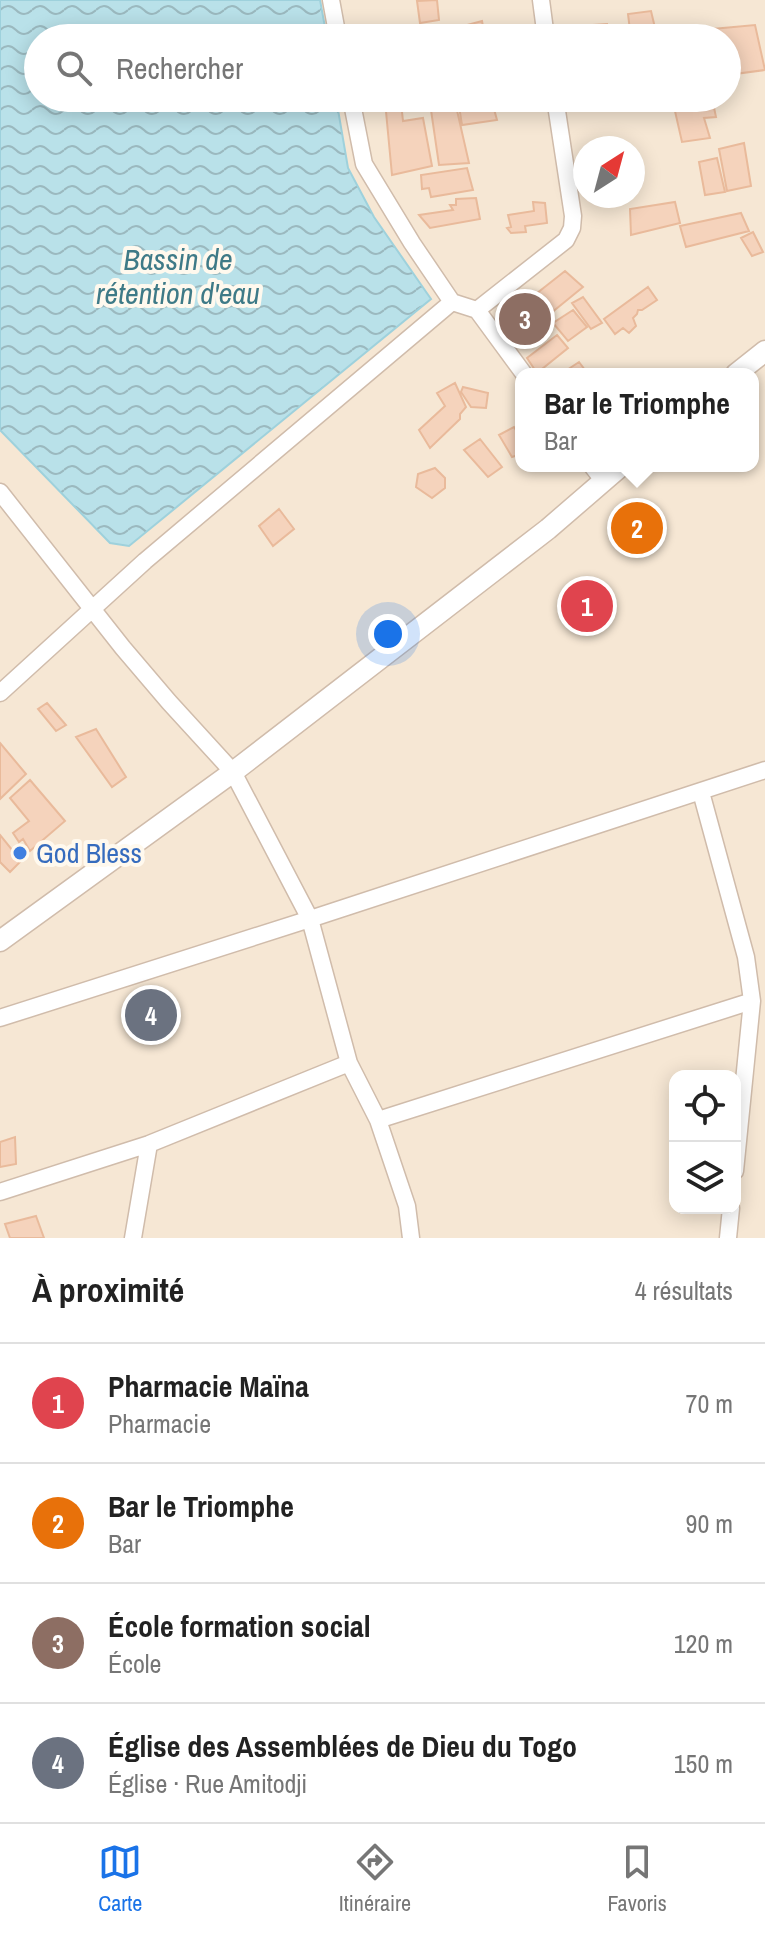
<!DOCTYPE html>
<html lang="fr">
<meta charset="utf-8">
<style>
:root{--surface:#fff;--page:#f2f2f2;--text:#222;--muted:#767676;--line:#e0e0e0;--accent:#1a73e8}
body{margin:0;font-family:"Archivo Narrow",sans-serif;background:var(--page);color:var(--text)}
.controls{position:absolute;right:24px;bottom:24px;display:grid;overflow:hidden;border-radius:16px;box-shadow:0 4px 20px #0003}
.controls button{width:72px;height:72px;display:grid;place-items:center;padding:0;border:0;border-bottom:2px solid var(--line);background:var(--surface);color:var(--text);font:40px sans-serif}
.compass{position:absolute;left:573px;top:136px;width:72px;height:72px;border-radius:50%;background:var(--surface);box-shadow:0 4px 20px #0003;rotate:36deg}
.you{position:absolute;left:388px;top:634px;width:28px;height:28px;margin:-20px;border:6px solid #fff;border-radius:50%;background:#1a73e8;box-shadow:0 0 0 12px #1a73e833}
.badge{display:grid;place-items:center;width:52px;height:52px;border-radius:50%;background:var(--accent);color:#fff;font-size:26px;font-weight:700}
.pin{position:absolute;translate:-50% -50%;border:4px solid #fff;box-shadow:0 2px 8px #0006}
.popup{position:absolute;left:515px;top:368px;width:244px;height:104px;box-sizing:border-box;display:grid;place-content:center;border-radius:16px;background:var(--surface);filter:drop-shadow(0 2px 6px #0005);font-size:26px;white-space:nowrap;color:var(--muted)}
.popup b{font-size:30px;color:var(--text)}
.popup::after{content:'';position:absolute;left:50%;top:100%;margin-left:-16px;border:16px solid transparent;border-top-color:var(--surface)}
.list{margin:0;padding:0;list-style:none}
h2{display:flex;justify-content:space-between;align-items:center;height:104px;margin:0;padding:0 32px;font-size:34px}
h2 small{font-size:26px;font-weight:400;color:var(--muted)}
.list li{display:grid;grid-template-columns:52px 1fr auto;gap:24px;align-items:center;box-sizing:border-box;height:120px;padding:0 32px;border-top:2px solid var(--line)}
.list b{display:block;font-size:30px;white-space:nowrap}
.list p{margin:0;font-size:26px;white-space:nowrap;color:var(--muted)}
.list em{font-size:26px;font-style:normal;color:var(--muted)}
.icon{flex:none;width:44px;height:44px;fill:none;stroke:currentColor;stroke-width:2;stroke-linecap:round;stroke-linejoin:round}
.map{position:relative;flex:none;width:765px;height:1238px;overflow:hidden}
.search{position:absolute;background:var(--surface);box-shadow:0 4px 20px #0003;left:24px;right:24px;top:24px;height:88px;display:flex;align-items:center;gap:20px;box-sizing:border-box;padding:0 28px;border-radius:44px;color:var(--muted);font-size:30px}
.sheet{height:584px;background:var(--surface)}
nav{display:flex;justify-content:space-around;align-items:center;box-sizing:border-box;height:112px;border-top:2px solid var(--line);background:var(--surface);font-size:22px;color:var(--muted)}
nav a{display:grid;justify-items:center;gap:4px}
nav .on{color:var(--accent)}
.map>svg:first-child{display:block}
.residential{fill:#f6e7d4;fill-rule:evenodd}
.water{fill:url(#water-waves);stroke:#9ed1dc;stroke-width:2}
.building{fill:#f5d3bc;stroke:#e9ba9b;stroke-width:2}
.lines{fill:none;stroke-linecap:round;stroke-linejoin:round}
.minor-casing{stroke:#d0bcab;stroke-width:19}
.tertiary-casing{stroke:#d0bcab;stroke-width:23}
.minor{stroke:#fff;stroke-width:16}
.tertiary{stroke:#fff;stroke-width:20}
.shop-dot{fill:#3f7fe0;stroke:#fff9ee;stroke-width:3}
.labels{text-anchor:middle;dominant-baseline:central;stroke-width:8;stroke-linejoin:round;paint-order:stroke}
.shop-label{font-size:28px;fill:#366cbe;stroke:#fff9ee;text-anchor:start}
.water-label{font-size:30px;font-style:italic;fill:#3e7a87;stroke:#fff9ee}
</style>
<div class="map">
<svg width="765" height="1238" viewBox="0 0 765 1238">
<defs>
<pattern id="water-waves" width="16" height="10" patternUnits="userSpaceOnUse" patternTransform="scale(2)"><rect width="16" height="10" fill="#b9e1e9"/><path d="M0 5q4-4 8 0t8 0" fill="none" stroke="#9bb9bf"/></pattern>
</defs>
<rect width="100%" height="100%" fill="#fef5e6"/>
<path class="residential" d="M0,0H765V1238H0ZM38,38H727V98H38ZM585,148H633V196H585ZM521,374H753V466H521ZM675,1076H735V1208H675Z"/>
<path class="water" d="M0,0H320L327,38H38V98H336L348,168L374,217L431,299L129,546L110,543L0,430Z"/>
<path class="building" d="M437,0L439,20L420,23L417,1Z
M651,11L656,32L631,38L628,14Z
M482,21L485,38H447L445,31Z
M607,24L608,38H564L563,27Z
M755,25L765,70L727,75V38H692L691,31Z
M680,30L682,38H664L663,33Z
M470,98H505L507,106L494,109L497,120L462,125L458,100Z
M594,98H644L594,106Z
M672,98H712L716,117L704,118L710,138L682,142Z
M385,101L401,103L403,121L423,118L432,166L392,175Z
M456,106L469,163L439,165L431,110Z
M744,143L751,186L727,191L719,149Z
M717,158L725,192L705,195L699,162Z
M467,168L473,190L431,197L429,188L422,189L421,175Z
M476,198L480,219L430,228L419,215L453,210L450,205H456V199Z
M533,202L545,203L547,223L525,226L526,232L511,233L507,228L511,227L508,215L534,211Z
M675,202L680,223L631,235L630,209Z
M741,213L749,231L686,247L680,226Z
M753,232L763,252L752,256L741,238Z
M565,271L583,287L513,344L502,330L503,320Z
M648,287L657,300L642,310H638L637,314L633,318L636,326L629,333L623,328L615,334L604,319Z
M583,297L602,323L591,329L572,303Z
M573,310L587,327L568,341L553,323Z
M557,335L568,348L537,373L527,358Z
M579,362L588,374H561Z
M455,383L466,407L460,414V419L430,448L419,430L445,406L437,393Z
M463,387L488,393L486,408L471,407L461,392Z
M514,427L521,438V454L512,457L499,435Z
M480,439L502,467L488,477L464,450Z
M435,468L445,478V488L432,498L416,487L418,474Z
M279,509L294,529L273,546L259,526Z
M594,594L606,614L581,629L569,608Z
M47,703L66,725L56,731L38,709Z
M96,729L126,777L112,787L76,737Z
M0,743L26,774L0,799Z
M30,780L65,821L30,851L23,839L19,842L13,833L29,821L10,798Z
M0,835L21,861L10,872L0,862Z
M15,1137L16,1164L0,1167V1142Z
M36,1216L44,1238H10L5,1224Z"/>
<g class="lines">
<defs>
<path id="minor" d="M331,0L338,38
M541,0L546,38
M351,98L364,164L412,243L452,302L477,310L524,374
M477,310L566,240L572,228L573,216L555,98
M592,466L603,480
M0,492L123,648L169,702L233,772L310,919L349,1063L378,1120L407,1206L411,1238
M0,693L145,561L452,302
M701,792L746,957L752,1001L735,1171
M0,1018L310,919L765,770
M378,1120L752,1001
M0,1192L149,1144L349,1063
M133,1238L149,1144
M728,1238L731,1208"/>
<path id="tertiary" d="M736,374L765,351
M0,941L233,772L548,529L621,466"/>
</defs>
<use href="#minor" class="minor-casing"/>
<use href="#tertiary" class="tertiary-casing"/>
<use href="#minor" class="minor"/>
<use href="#tertiary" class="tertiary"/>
</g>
<circle class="shop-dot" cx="20" cy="853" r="8"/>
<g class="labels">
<g class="shop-label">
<text x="36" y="853">God Bless</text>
</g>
<g class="water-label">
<text x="178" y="259">Bassin de<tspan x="178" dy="34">rétention d'eau</tspan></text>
</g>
</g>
</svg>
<div class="controls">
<button><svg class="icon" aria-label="locate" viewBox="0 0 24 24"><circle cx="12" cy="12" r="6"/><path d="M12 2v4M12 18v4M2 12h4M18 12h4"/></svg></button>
<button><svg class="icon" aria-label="layers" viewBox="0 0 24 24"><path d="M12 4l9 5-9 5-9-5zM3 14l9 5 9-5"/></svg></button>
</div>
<svg class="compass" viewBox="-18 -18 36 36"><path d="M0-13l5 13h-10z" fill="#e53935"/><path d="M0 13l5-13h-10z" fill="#767676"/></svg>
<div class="you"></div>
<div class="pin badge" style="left:587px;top:606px;background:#e0444e">1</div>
<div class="pin badge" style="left:637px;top:528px;background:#e8710a">2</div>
<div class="popup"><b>Bar le Triomphe</b>Bar</div>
<div class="pin badge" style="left:525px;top:319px;background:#8d6e63">3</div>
<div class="pin badge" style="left:151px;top:1015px;background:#6b7280">4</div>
<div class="search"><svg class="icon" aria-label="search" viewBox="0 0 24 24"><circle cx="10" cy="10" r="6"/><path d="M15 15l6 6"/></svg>Rechercher</div>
</div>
<section class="sheet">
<h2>À proximité<small>4 résultats</small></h2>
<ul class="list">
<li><span class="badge" style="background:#e0444e">1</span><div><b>Pharmacie Maïna</b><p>Pharmacie</p></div><em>70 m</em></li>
<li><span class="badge" style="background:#e8710a">2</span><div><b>Bar le Triomphe</b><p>Bar</p></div><em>90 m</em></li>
<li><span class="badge" style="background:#8d6e63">3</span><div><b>École formation social</b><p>École</p></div><em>120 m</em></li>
<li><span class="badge" style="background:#6b7280">4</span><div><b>Église des Assemblées de Dieu du Togo</b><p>Église · Rue Amitodji</p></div><em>150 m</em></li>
</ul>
</section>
<nav>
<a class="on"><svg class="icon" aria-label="map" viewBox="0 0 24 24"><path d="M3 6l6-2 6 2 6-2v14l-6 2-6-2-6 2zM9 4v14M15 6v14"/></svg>Carte</a>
<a><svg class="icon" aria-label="directions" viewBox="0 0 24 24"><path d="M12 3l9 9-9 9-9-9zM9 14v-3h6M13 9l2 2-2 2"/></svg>Itinéraire</a>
<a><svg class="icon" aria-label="saved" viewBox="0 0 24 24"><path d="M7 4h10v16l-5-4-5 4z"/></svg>Favoris</a>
</nav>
